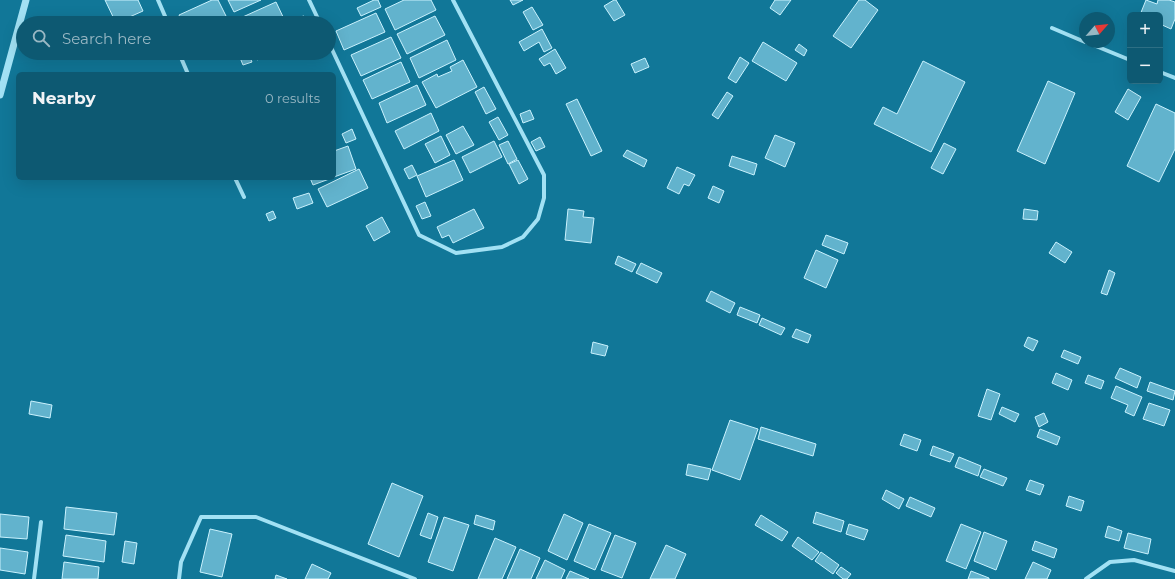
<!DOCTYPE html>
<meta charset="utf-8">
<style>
:root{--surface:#0d5972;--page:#1b627a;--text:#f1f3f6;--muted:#9ab8c4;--line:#2d6f84}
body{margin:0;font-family:Montserrat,sans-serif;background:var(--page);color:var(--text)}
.controls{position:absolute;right:12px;top:12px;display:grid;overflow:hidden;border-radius:6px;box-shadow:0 4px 16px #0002}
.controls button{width:36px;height:36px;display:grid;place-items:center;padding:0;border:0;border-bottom:1px solid var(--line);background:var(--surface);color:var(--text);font:20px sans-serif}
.compass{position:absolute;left:1079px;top:12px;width:36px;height:36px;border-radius:50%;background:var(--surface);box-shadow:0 4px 16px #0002;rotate:62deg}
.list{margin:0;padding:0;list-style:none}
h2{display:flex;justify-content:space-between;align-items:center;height:52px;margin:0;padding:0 16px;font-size:17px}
h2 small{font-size:13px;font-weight:400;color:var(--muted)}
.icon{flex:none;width:22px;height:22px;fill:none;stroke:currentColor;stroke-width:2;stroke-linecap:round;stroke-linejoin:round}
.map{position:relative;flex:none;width:1175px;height:579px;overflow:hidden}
.search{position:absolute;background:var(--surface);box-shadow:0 4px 16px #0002;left:16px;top:16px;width:320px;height:44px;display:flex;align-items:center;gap:10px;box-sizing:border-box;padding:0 14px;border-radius:22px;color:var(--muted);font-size:15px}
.panel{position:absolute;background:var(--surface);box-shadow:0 4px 16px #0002;left:16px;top:72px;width:320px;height:108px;border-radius:6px}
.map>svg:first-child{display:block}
.building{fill:#62b3cd;stroke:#caf2fe}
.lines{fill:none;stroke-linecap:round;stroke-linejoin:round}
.minor{stroke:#a2e1f4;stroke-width:4}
.tertiary{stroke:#a2e1f4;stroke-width:7}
</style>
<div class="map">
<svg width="1175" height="579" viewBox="0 0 1175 579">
<rect width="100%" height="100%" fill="#117798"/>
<path class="building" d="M105,0H138L143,11L116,23Z
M212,0H218L226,16L211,23H182L179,15Z
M228,0H261L234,12Z
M374,0H378L381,7L361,16L357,8Z
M404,0H431L436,10L395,30L385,9Z
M510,0H523L513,5Z
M614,0H616L625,15L614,21L604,6Z
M775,0H791L780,15L770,8Z
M859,0H865L878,10L851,48L833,36Z
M1146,0L1157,4L1158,0H1169L1175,2V19L1171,29L1160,24V15H1140Z
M276,2L285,21L280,23H238L236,20Z
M532,7L543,25L533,30L523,12Z
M376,13L385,32L344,50L336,31Z
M304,16L306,23H297L296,18Z
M435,16L445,35L407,54L397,34Z
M542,29L552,48L544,52L539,42L524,51L519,42Z
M391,37L401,58L361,76L351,55Z
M447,40L456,60L419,78L410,58Z
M763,42L797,63L786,81L752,61Z
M799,44L807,50L804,56L795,50Z
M555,49L566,68L556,74L550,63L544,66L539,59Z
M238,53H248L252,62L243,65Z
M254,53H272L257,60Z
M740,57L749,63L736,83L728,78Z
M645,58L649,67L635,73L631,64Z
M463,60L477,87L436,108L422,82L437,74L438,77L452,71L450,67Z
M923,61L965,82L931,152L874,124L883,107L897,114Z
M401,62L410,82L372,99L363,80Z
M1048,81L1075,93L1045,164L1017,151Z
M417,85L426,105L387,123L379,103Z
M484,87L496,109L486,114L475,92Z
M1128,89L1141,97L1128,120L1115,112Z
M727,92L733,96L718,119L712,115Z
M577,99L602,151L591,156L566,104Z
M1156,104L1175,113V149L1159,182L1127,166Z
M530,110L534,119L523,123L520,114Z
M431,113L439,131L404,149L395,131Z
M498,117L508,135L499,140L489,122Z
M463,126L474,145L456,154L446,135Z
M352,129L356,139L346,143L342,134Z
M775,135L795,143L785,167L765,158Z
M441,136L450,155L435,163L425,144Z
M540,137L545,147L536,151L531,142Z
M494,141L502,157L470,173L462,157Z
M508,141L517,159L508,164L499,145Z
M944,143L956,149L943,174L931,168Z
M348,146L356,169L334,177V151Z
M627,150L647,160L644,167L623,156Z
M732,156L757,164L754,175L729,166Z
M454,160L463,180L426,197L417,176Z
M518,160L528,179L519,184L509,164Z
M412,165L417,175L409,179L404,169Z
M677,167L695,175L689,186L684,184L679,194L667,188Z
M359,169L368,188L327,207L318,189Z
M310,178H332L313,185Z
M713,186L724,191L719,203L708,198Z
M309,193L313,203L297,209L293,198Z
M425,202L431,216L422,219L416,206Z
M474,209L484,228L453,243L449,235L442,238L437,227Z
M568,209L584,211L583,217L594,218L591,243L565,240Z
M1024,209L1038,211L1037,220L1023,219Z
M273,211L276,218L269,221L266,214Z
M382,217L390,232L374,241L366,226Z
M826,235L848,243L844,254L822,245Z
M1056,242L1072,252L1065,263L1049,253Z
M816,250L838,260L826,288L804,278Z
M618,256L636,264L632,272L615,264Z
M641,263L662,273L657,283L636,273Z
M1109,270L1115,273L1107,295L1101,293Z
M711,291L735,303L730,313L706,301Z
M740,307L760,315L757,323L737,315Z
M762,318L785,328L781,335L759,325Z
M796,329L811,335L808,343L792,337Z
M1028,337L1038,341L1033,351L1024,346Z
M593,342L608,346L605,356L591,353Z
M1064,350L1081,357L1078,364L1061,357Z
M1120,368L1141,377L1137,388L1115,378Z
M1056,373L1072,380L1068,390L1052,383Z
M1088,375L1104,381L1101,389L1085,383Z
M1150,382L1175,391L1173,400L1147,391Z
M1116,386L1142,397L1134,416L1125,412L1128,405L1111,398Z
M987,389L1000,394L991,420L978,416Z
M31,401L52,405L50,418L29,414Z
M1149,403L1170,410L1164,426L1143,419Z
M1002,407L1019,414L1015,422L999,414Z
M1044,413L1048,422L1039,427L1035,417Z
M730,420L758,429L740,480L712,470Z
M761,427L816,444L813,456L758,439Z
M1040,429L1060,437L1057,445L1037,437Z
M904,434L921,440L917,451L900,445Z
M933,446L954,454L950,462L930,455Z
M959,457L981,466L978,476L955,467Z
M688,464L711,469L708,480L686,475Z
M984,469L1007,478L1003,486L980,477Z
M1030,480L1044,485L1040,495L1026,490Z
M392,483L423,496L399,557L368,544Z
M886,490L904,499L899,509L882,499Z
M1069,496L1084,501L1081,511L1066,506Z
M910,497L935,508L931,517L906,506Z
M66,507L117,513L114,535L64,529Z
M816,512L844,521L841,532L813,523Z
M428,513L438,517L431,539L420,535Z
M0,514L29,517L27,539L0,537Z
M564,514L583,523L567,560L548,551Z
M476,515L495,521L493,530L474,524Z
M761,515L788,532L782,541L755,525Z
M444,517L469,525L453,571L428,562Z
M589,524L611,533L595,570L574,561Z
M849,524L868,530L864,540L846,534Z
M961,524L981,532L966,569L946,561Z
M1108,526L1122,531L1119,541L1105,537Z
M210,529L232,534L222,577L200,572Z
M984,532L1007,541L996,570L974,561Z
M1128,533L1151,539L1148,554L1124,548Z
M66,535L106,541L104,562L63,556Z
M615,535L636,543L622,578L601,570Z
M798,537L819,552L812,560L792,546Z
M495,538L516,547L502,579H478Z
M125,541L137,543L134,564L122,562Z
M1035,541L1057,549L1054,558L1032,550Z
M666,545L686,554L675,579H650Z
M0,548L28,552L25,574L0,570Z
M520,549L540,558L531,579H507Z
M821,552L839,565L833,574L815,561Z
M545,560L565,570L561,579H536Z
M64,562L99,567L98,579H62Z
M1033,562L1051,570L1047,579H1025Z
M312,564L331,573L328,579H305Z
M841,567L851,574L847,579H843L836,573Z
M570,571L589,579H566Z
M971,571L989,578V579H968Z
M276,575L287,579H275Z"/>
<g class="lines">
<path class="minor" d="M158,0L168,23
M309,0L320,23
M1052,28L1085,42
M1086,42L1130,60
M329,43L419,235L456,253L502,247L523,237L538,219L544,198V175L453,0
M179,53L188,74
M1160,72L1175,78
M235,178L244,197
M34,579L41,522
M179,579L181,562L201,517H256L415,579
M1086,579L1110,562L1134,560L1175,571"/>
<path class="tertiary" d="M0,95L26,0"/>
</g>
</svg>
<div class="controls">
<button>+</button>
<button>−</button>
</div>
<svg class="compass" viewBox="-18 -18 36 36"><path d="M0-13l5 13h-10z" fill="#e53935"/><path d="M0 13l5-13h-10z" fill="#9ab8c4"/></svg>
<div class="search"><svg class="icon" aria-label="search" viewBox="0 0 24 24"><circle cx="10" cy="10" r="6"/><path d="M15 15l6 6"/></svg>Search here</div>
<section class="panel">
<h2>Nearby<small>0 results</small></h2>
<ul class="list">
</ul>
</section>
</div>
